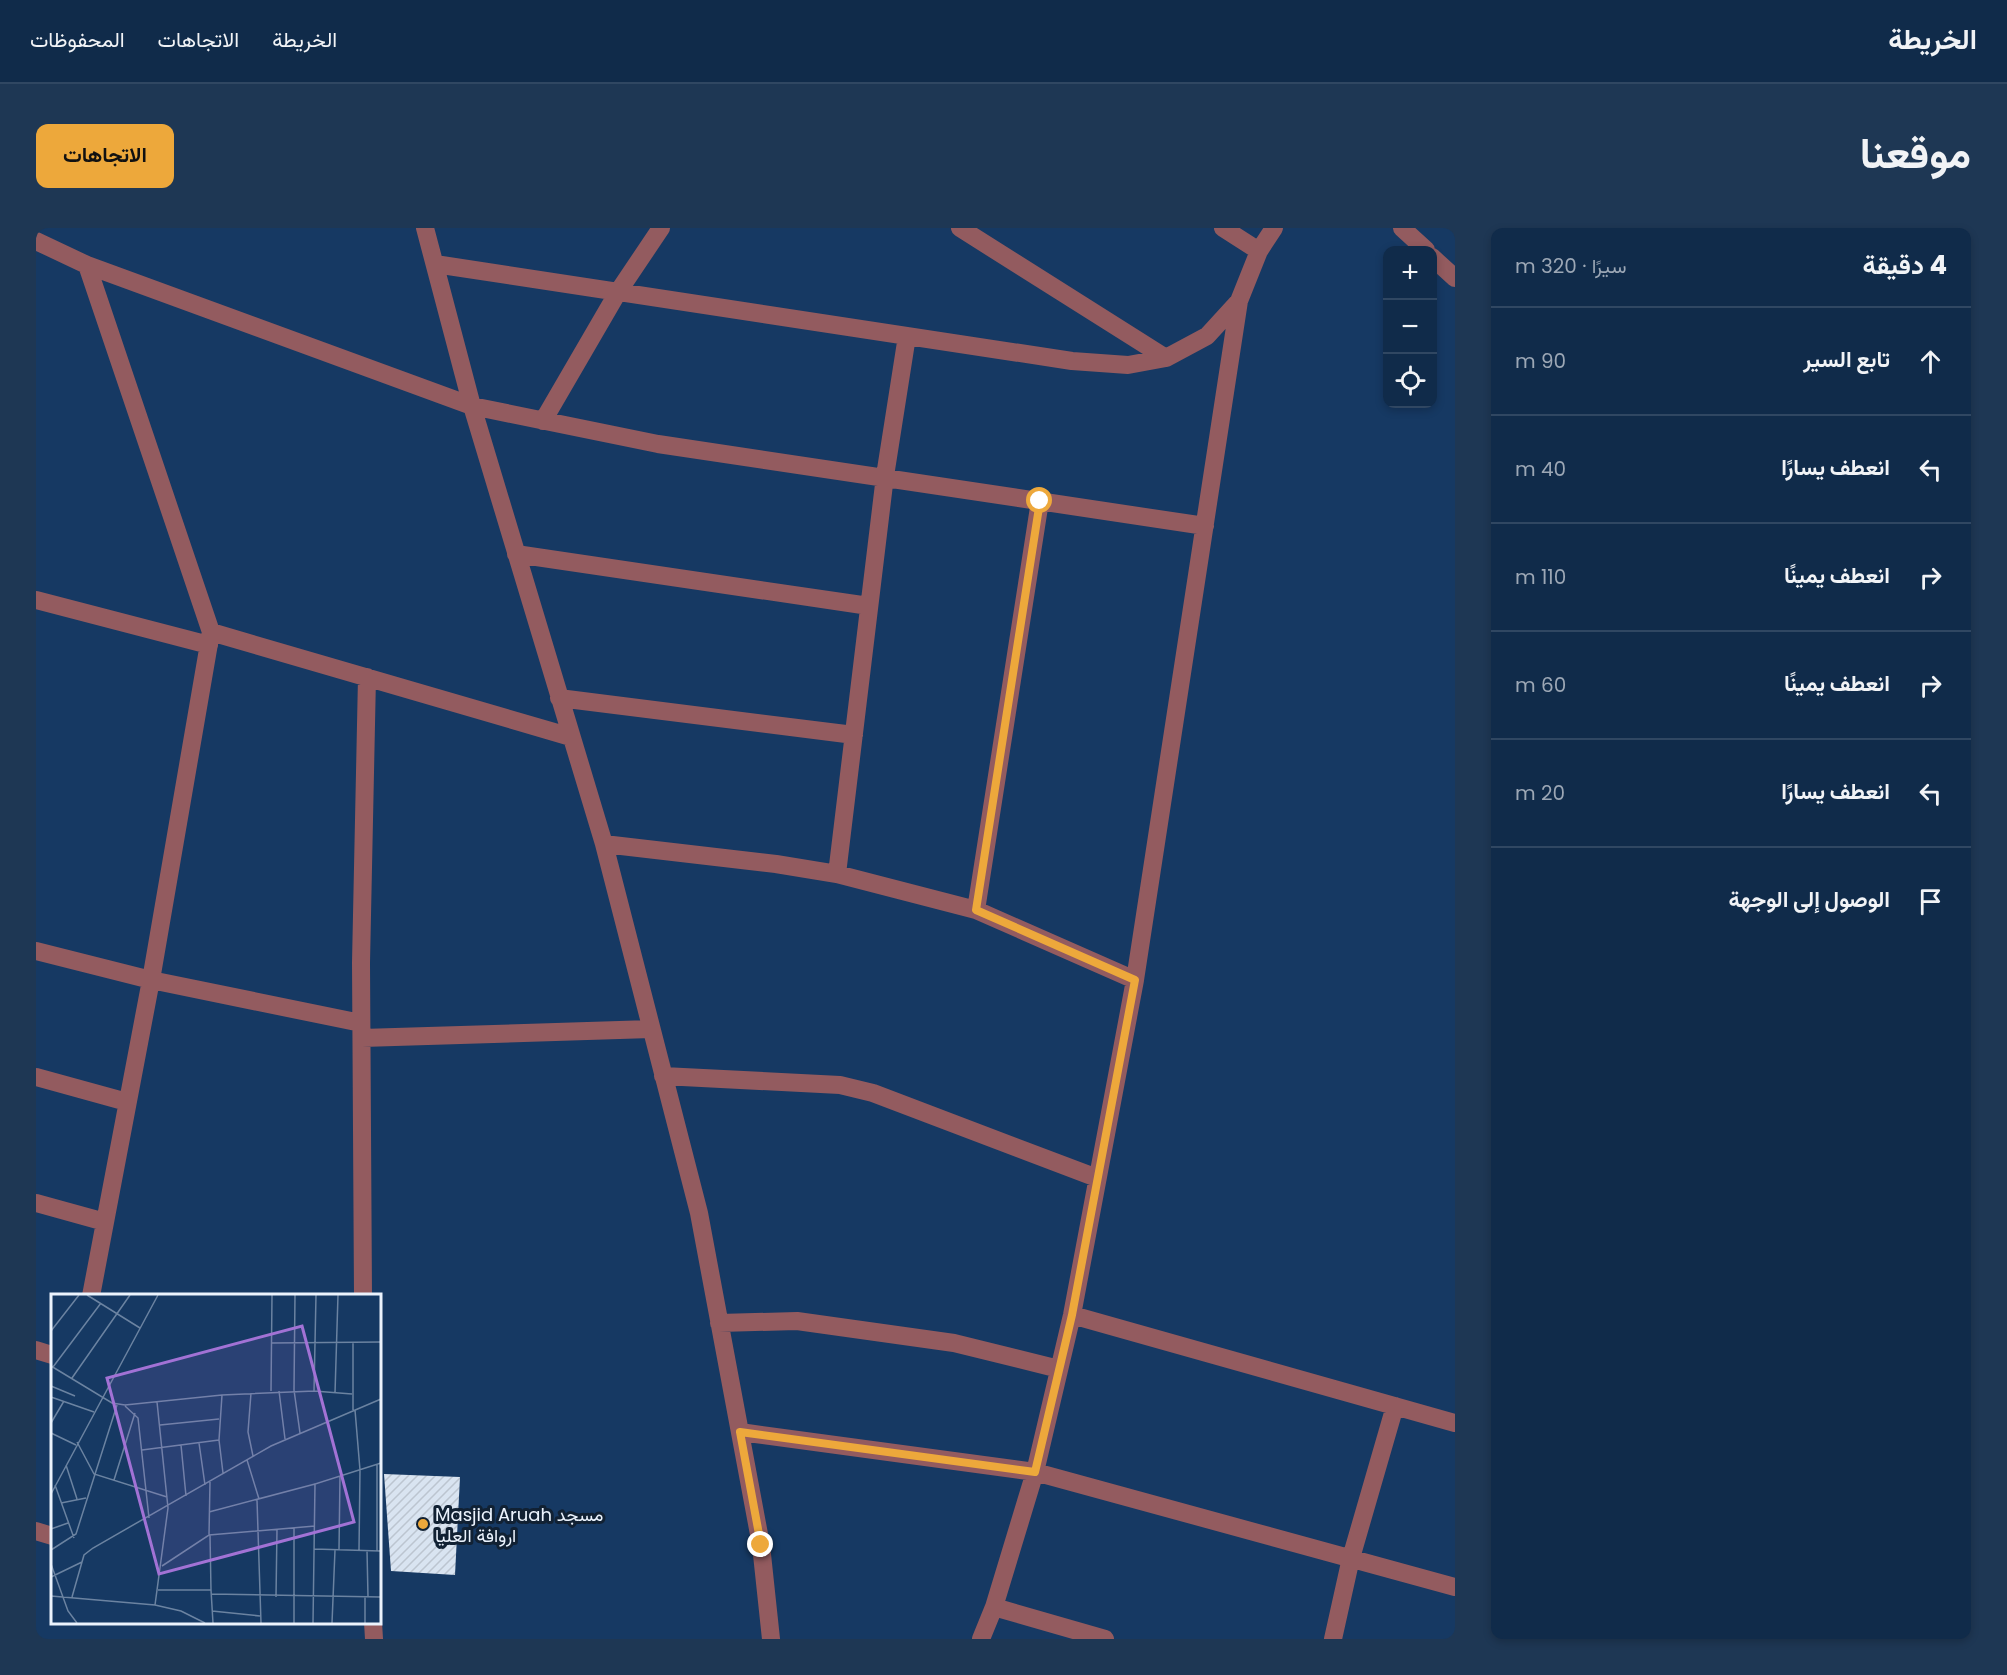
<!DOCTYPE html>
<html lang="ar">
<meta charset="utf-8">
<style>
:root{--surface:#102b4a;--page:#1e3754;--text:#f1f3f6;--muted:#9ca7b5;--line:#304762;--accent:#eda83b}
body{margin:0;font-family:Poppins,Vazirmatn,sans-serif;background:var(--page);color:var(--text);direction:rtl}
.controls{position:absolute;right:18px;top:18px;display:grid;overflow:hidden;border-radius:12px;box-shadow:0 3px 9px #0003}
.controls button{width:54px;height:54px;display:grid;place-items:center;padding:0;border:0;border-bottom:2px solid var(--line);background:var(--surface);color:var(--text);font:30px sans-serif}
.stop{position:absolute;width:18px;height:18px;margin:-14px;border:4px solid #eda83b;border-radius:50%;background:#fff}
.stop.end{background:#eda83b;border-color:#fff;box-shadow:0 2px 6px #0008}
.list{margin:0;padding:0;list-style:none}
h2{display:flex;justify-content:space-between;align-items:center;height:78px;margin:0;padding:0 24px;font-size:26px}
h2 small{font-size:20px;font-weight:400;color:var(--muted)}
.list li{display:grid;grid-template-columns:39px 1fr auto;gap:18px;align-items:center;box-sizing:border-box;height:108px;padding:0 24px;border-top:2px solid var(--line)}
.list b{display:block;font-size:22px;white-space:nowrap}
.list em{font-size:20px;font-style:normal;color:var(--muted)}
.icon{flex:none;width:33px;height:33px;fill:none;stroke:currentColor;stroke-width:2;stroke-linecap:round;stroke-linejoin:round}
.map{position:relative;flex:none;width:1419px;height:1411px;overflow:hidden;direction:ltr;border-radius:12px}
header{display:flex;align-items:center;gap:36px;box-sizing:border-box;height:84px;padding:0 30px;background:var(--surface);border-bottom:2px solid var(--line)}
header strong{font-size:28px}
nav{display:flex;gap:33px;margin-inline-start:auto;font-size:21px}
.intro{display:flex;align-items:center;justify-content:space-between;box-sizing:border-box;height:144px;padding:0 36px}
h1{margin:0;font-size:42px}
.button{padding:15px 27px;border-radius:12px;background:var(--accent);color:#111;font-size:21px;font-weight:700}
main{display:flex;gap:36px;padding:0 36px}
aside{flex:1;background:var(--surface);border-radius:12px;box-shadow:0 3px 9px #0003}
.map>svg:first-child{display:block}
.building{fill:url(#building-hatch)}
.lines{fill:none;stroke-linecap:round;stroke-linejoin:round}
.street{stroke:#935b5f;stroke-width:18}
.route{stroke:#eda83b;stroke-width:8}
.poi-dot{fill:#eda83b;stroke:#112133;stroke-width:2}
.labels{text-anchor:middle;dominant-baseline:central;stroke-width:6;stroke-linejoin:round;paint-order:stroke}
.poi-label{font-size:18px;fill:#ebf3fd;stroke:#112133;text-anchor:start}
.inset-road{fill:none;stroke:#6b83a1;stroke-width:1.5}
.view{fill:#a272d5;fill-opacity:0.15;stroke:#a272d5;stroke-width:3}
.inset-edge{fill:none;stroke:#ebf3fd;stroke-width:3}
</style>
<header>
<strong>الخريطة</strong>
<nav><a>الخريطة</a><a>الاتجاهات</a><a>المحفوظات</a></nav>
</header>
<div class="intro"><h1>موقعنا</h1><a class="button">الاتجاهات</a></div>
<main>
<aside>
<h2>4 دقيقة<small>سيرًا · 320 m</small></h2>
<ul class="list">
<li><svg class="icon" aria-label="ahead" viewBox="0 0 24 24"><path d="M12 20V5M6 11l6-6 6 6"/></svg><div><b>تابع السير</b></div><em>90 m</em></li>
<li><svg class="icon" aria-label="left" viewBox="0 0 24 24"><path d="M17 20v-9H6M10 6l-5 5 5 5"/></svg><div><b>انعطف يسارًا</b></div><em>40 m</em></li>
<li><svg class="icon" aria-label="right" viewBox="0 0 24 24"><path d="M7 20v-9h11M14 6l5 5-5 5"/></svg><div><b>انعطف يمينًا</b></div><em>110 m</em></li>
<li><svg class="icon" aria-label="right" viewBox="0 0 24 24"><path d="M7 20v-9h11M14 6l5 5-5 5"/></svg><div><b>انعطف يمينًا</b></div><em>60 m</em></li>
<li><svg class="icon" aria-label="left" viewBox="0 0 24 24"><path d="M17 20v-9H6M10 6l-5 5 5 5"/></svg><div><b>انعطف يسارًا</b></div><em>20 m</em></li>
<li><svg class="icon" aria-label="arrive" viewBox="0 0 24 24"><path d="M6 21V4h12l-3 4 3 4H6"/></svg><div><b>الوصول إلى الوجهة</b></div></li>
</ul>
</aside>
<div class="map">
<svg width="1419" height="1411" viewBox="0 0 1419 1411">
<defs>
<pattern id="building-hatch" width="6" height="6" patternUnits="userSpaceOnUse" patternTransform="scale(1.5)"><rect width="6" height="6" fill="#d9e4f1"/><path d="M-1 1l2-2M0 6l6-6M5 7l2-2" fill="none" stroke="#bcc5d0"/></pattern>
</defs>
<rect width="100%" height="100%" fill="#163963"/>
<path class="building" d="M348,1246L424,1249L419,1347L355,1343Z"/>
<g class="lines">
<path class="street" d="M389,0L436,178L568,616L663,985L725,1317L735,1411
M924,0L1130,130
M1187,0L1223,23
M1366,0L1390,22
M0,13L51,37L436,178L622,216L1169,298
M1396,29L1419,50
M399,36L1036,133L1092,137L1130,130L1171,108L1203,73
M51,37L175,404L115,752L55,1068
M507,193L582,64L625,0
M480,326L833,378
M0,372L173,417
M175,404L535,509
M523,470L818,507
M568,616L740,636L801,646L940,682L1099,752
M801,646L849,248L871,108
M940,682L1004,273
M0,723L115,752L325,795
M326,810L615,801
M627,848L804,857L837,865L1061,950
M0,849L91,874
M0,975L69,994
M327,1068L325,735L331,449
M1036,1087L1419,1195
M683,1095L761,1093L918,1115L1023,1141
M0,1122L16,1127
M704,1204L999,1244L1419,1359
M0,1303L16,1308
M337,1394L338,1411
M945,1411L958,1379
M1069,1411L958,1379L999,1244L1036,1087L1099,752L1203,73L1223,23L1238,0
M1297,1411L1315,1330L1359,1178"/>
</g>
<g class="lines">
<path class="route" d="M725,1317L704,1204L999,1244L1036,1087L1099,752L940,682L1004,273"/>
</g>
<circle class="poi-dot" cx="387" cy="1296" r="6"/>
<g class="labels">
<g class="poi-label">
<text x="399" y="1286">Masjid Aruah مسجد<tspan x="399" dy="21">اروافة العليا</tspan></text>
</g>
</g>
<g transform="translate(15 1066)">
<rect width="330" height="330" fill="#163963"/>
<path class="inset-road" d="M36,1L89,34M244,1L243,96L249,139M0,37L28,1M221,49L330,48M302,49V116M0,72L61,109L74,111L171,101L263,97L265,1M2,73L50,9M21,84L79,1M0,92L24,102M220,97L221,1M228,97L234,145M263,97L301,100M200,99L197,138L202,162M284,99L287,1M171,101L168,146L172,179M0,103L43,118M74,112L87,124L98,224M304,116L309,176L308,256M0,129L13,107M109,131L168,125M0,139L25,151M26,148L43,180L116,203M148,149L154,191M130,151L135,202M91,156L168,146M196,166L208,205M326,170V257M15,171L26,205M63,186L84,119M4,191L23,244M0,200L107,1M206,206L210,329M10,209L35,204M158,218L264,190M0,235L17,229M158,241L159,188M159,241L160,296M263,255L329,257M0,256L25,240L66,111M288,256L289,182M316,256L317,303M0,270L17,317L26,329M111,272L158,241L264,232M0,283L31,268M107,296H160L162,329M160,300L330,303M0,302L104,311L130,317L154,329M21,303L33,261L42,254L220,152L330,105M225,303L226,235M104,311L117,214L106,108M161,317L209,322M243,329V234M262,329L264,190L330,169M281,329L284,256M314,329V302"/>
<path class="view" d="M251,32L303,228L108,280L56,84Z"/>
<rect width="330" height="330" class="inset-edge"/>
</g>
</svg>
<div class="controls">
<button>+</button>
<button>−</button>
<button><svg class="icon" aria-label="locate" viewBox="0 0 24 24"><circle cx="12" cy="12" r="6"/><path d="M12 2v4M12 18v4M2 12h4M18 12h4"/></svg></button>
</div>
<div class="stop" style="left:1004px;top:273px"></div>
<div class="stop end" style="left:725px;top:1317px"></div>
</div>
</main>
